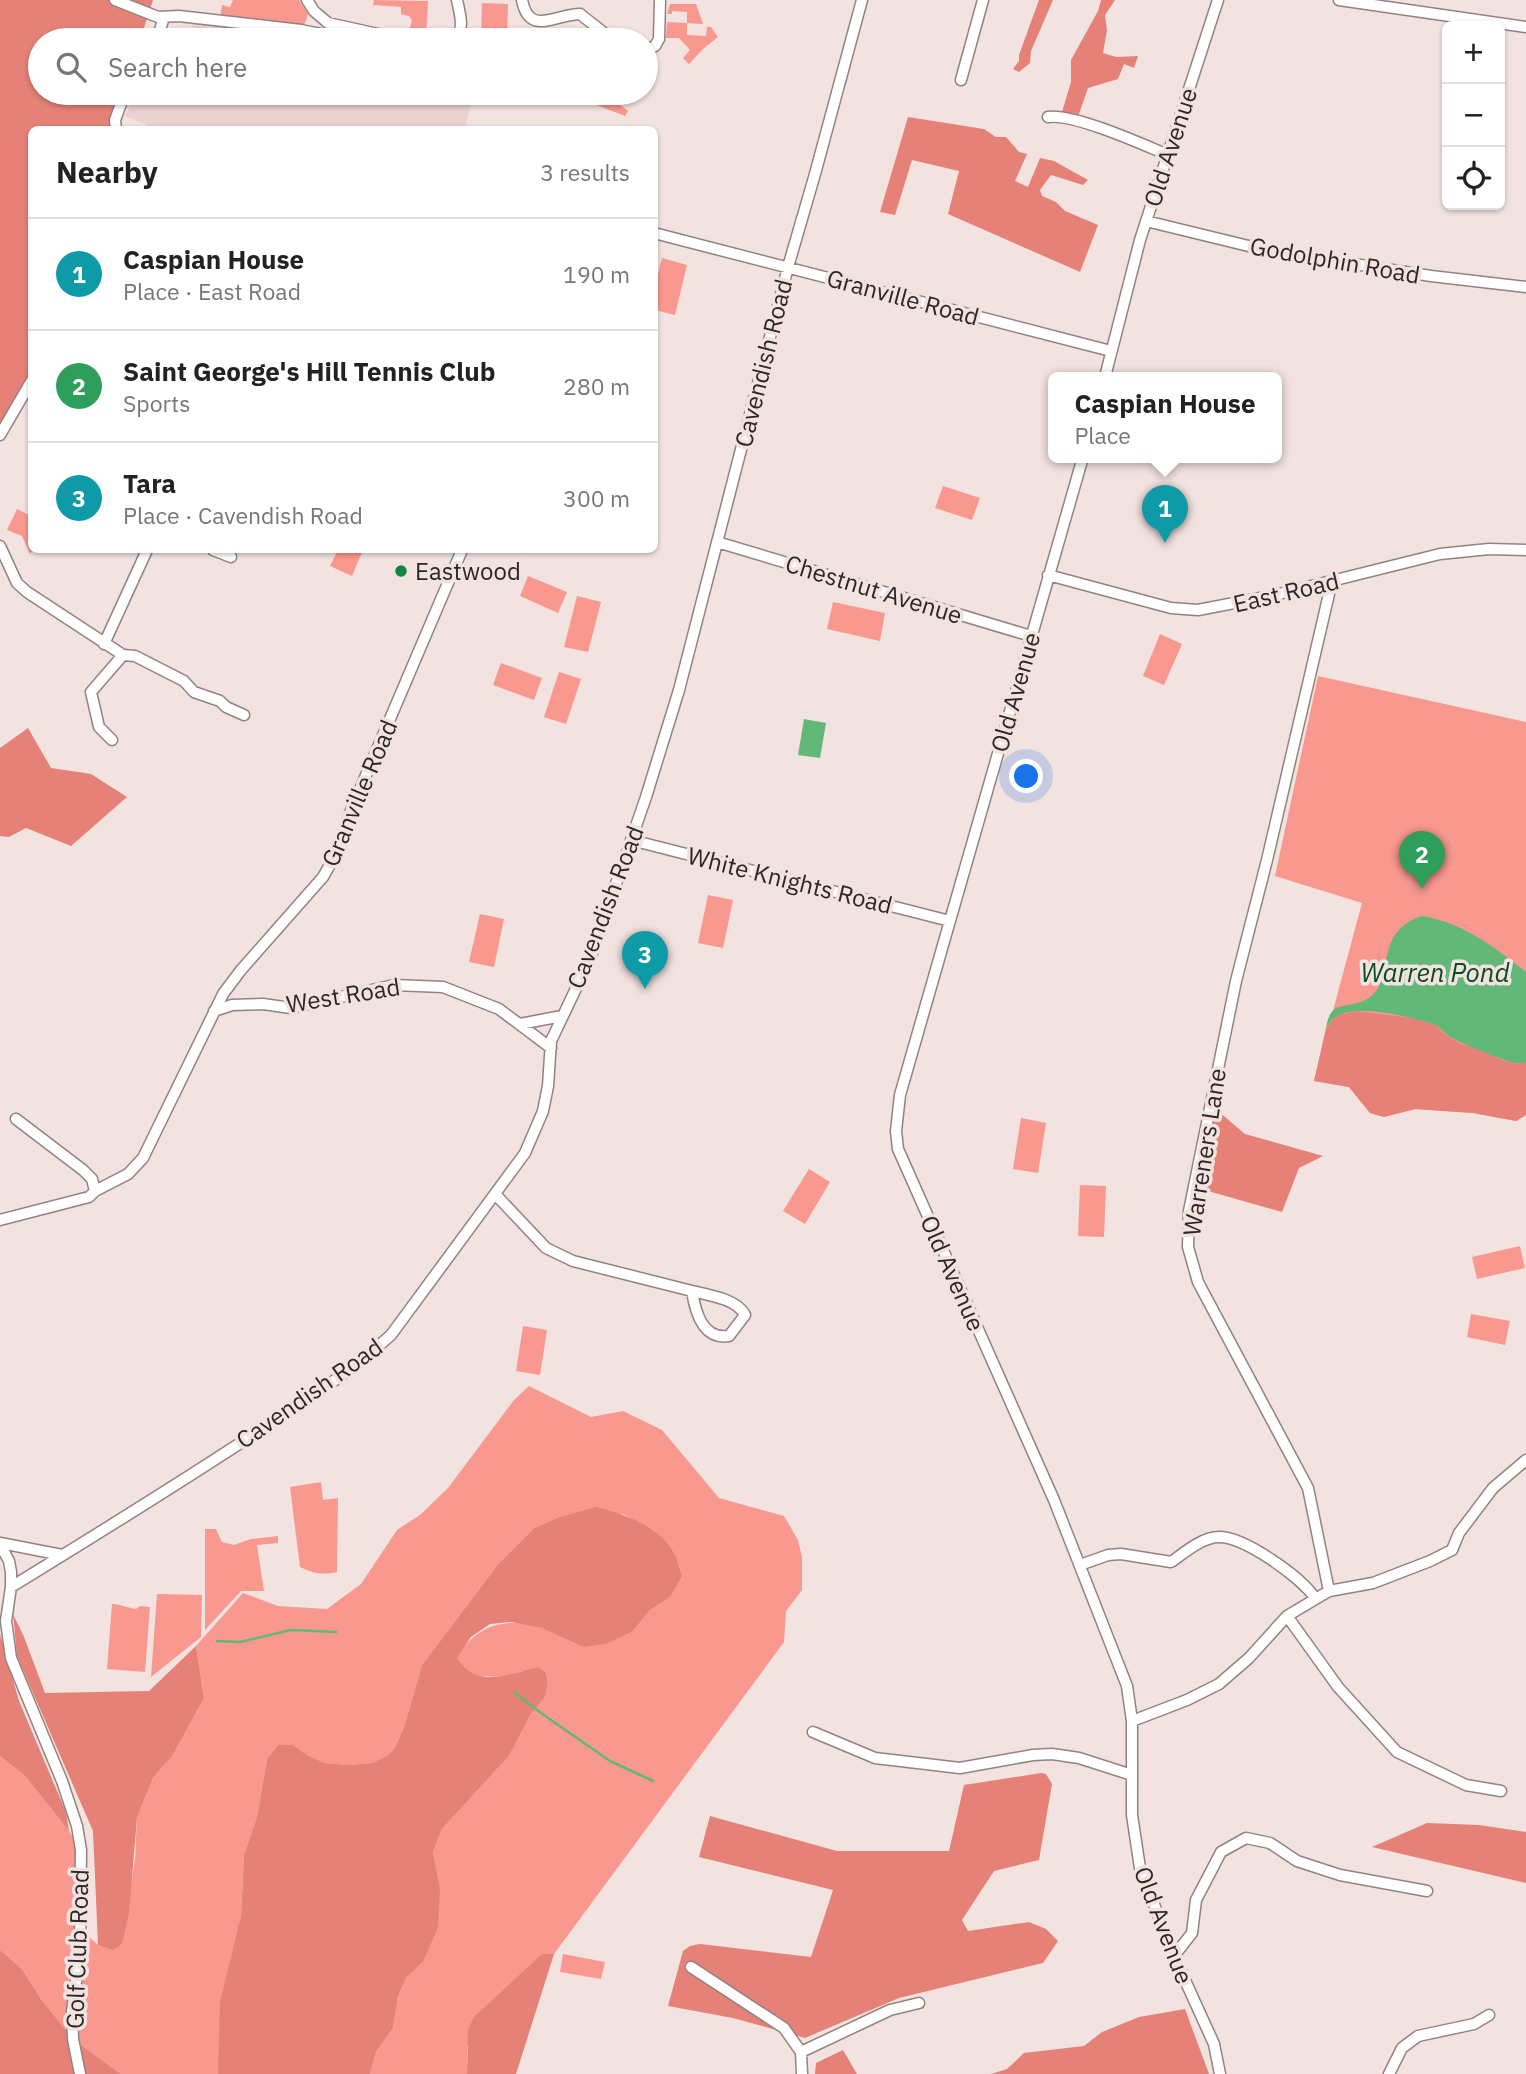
<!DOCTYPE html>
<meta charset="utf-8">
<style>
:root{--surface:#fff;--page:#f6f6f6;--text:#222;--muted:#767676;--line:#e0e0e0;--accent:#0f766e}
body{margin:0;font-family:"IBM Plex Sans",sans-serif;background:var(--page);color:var(--text)}
.controls{position:absolute;right:21px;top:21px;display:grid;overflow:hidden;border-radius:10px;box-shadow:0 2px 5px #0004}
.controls button{width:63px;height:63px;display:grid;place-items:center;padding:0;border:0;border-bottom:2px solid var(--line);background:var(--surface);color:var(--text);font:35px sans-serif}
.you{position:absolute;left:1027px;top:777px;width:24px;height:24px;margin:-18px;border:5px solid #fff;border-radius:50%;background:#1a73e8;box-shadow:0 0 0 10px #1a73e833}
.badge{display:grid;place-items:center;width:46px;height:46px;border-radius:50%;background:var(--accent);color:#fff;font-size:23px;font-weight:700}
.pin{position:absolute;translate:-50% -58px;filter:drop-shadow(0 2px 4px #0008)}
.pin::after{content:'';position:absolute;top:37px;width:24px;height:21px;background:inherit;clip-path:polygon(0 0,100% 0,50% 100%)}
.popup{position:absolute;left:1048px;top:372px;width:234px;height:91px;box-sizing:border-box;display:grid;place-content:center;border-radius:10px;background:var(--surface);filter:drop-shadow(0 2px 5px #0005);font-size:23px;white-space:nowrap;color:var(--muted)}
.popup b{font-size:26px;color:var(--text)}
.popup::after{content:'';position:absolute;left:50%;top:100%;margin-left:-14px;border:14px solid transparent;border-top-color:var(--surface)}
.list{margin:0;padding:0;list-style:none}
h2{display:flex;justify-content:space-between;align-items:center;height:91px;margin:0;padding:0 28px;font-size:30px}
h2 small{font-size:23px;font-weight:400;color:var(--muted)}
.list li{display:grid;grid-template-columns:46px 1fr auto;gap:21px;align-items:center;box-sizing:border-box;height:112px;padding:0 28px;border-top:2px solid var(--line)}
.list b{display:block;font-size:26px;white-space:nowrap}
.list p{margin:0;font-size:23px;white-space:nowrap;color:var(--muted)}
.list em{font-size:23px;font-style:normal;color:var(--muted)}
.icon{flex:none;width:38px;height:38px;fill:none;stroke:currentColor;stroke-width:2;stroke-linecap:round;stroke-linejoin:round}
.map{position:relative;flex:none;width:1526px;height:2074px;overflow:hidden}
.search{position:absolute;background:var(--surface);box-shadow:0 2px 5px #0004;left:28px;top:28px;width:630px;height:77px;display:flex;align-items:center;gap:18px;box-sizing:border-box;padding:0 24px;border-radius:38px;color:var(--muted);font-size:26px}
.panel{position:absolute;background:var(--surface);box-shadow:0 2px 5px #0004;left:28px;top:126px;width:630px;height:427px;border-radius:10px}
.map>svg:first-child{display:block}
.built{fill:#ead2d0}
.green{fill:#f8988e}
.forest{fill:#e68177}
.water{fill:#62b878}
.lines{fill:none;stroke-linecap:round;stroke-linejoin:round}
.stream{stroke:#62b878;stroke-width:2.5}
.street-casing{stroke:#928381;stroke-width:13}
.street{stroke:#fff;stroke-width:10}
.poi-dot{fill:#108740;stroke:#f2e2e0;stroke-width:2.5}
.labels{text-anchor:middle;dominant-baseline:central;stroke-width:7;stroke-linejoin:round;paint-order:stroke}
.street-label{font-size:24px;fill:#2c2726;stroke:#f2e2e0}
.poi-label{font-size:24px;fill:#2c2726;stroke:#f2e2e0;text-anchor:start}
.water-label{font-size:26px;font-style:italic;fill:#094c22;stroke:#f2e2e0}
</style>
<div class="map">
<svg width="1526" height="2074" viewBox="0 0 1526 2074">
<rect width="100%" height="100%" fill="#f2e2e0"/>
<path class="built" d="M193,24L304,39L310,40H190Z
M135,93H473L465,129L146,130L147,125L125,116Z"/>
<path class="green" d="M233,0H299L308,14L304,26L220,17L222,5L230,7Z
M374,0L428,1L426,38L408,35L412,20L409,16L401,14V7L373,5Z
M482,3L508,4L507,40H481Z
M670,4H696L703,24L687,23V35L706,36L707,27H711L718,37L703,49L689,64L683,58L690,50L679,38H666L667,22L687,23V12L672,11V14H667Z
M565,93H605L628,111L625,116Z
M662,258L687,265L675,315L655,310V287Z
M943,486L980,498L972,520L935,508Z
M17,509L31,516L32,550H33L30,554L22,536L7,530Z
M338,550H363L352,576L330,566Z
M528,576L567,592L558,613L520,596Z
M577,596L601,602L588,652L564,647Z
M833,602L885,613L880,641L827,629Z
M1160,634L1182,644L1164,685L1143,676Z
M501,663L542,678L534,700L493,685Z
M559,672L581,679L566,724L544,717Z
M1318,676L1526,722V1115L1516,1121L1473,1113L1415,1109L1384,1117L1370,1113L1349,1087L1314,1081L1362,903L1275,876Z
M708,895L733,900L723,948L698,943Z
M480,914L504,919L494,967L469,962Z
M1021,1118L1046,1123L1038,1173L1013,1169Z
M809,1169L830,1182L805,1224L783,1211Z
M1080,1185L1106,1186L1104,1237L1078,1236Z
M1520,1246L1525,1268L1477,1279L1472,1257Z
M1471,1314L1510,1321L1505,1345L1467,1337Z
M523,1326L547,1330L540,1375L516,1371Z
M529,1386L591,1417L623,1411L662,1430L719,1498L784,1516L798,1540L802,1557V1590L786,1611L784,1642L554,1954H542L467,2047V2074H370L376,2052L393,2028L398,1997L406,1978L423,1962L440,1887L433,1852L442,1829L509,1756L531,1714L545,1697L548,1683L546,1673L522,1671L505,1677L475,1676L464,1670L457,1658C475,1625 507,1616 542,1628C556,1633 569,1641 583,1647L633,1631L649,1611L670,1597L674,1553L653,1530L623,1514L533,1529L499,1563L422,1665L404,1727L394,1749L388,1755L372,1763L350,1765L325,1763L307,1755L293,1745H278L267,1759L257,1817L244,1855L241,1916L233,1955L218,2074H121L73,2039L41,1999L22,1969L0,1950V1756L25,1776L69,1831L81,1850L84,1932L98,1945L113,1949L122,1944L135,1859L137,1818L153,1778L173,1755L204,1698L196,1646L243,1593L278,1606L327,1609L361,1584L397,1530L420,1515L448,1488L514,1400Z
M321,1482L323,1500L338,1498L337,1572C323,1575 314,1574 300,1567L290,1487Z
M205,1529H216L222,1542L234,1545L251,1539L278,1536V1543L257,1545L264,1591H241L205,1630Z
M157,1594L202,1595L201,1637L151,1677Z
M112,1604C121,1604 127,1608 136,1609L140,1606L150,1607L145,1672L107,1669Z
M563,1954L605,1962L601,1979L560,1972Z"/>
<path class="forest" d="M0,0H153L140,40H40V93H121L109,129L32,130L31,372L0,426Z
M1039,0H1053L1031,51L1030,63L1019,72L1013,69L1019,61V55Z
M1101,0H1115L1105,15L1107,30L1103,53L1116,57L1138,56L1134,68L1124,64L1118,79L1088,88L1079,114L1062,112L1071,82V60L1098,11Z
M908,117L984,129L996,137H1006L1019,152L1027,154L1015,181L1028,187L1040,158L1054,161L1088,180L1083,185L1051,175L1040,190L1042,196L1056,202L1065,211L1098,225L1080,272L948,214L959,171L912,160L895,215L880,212Z
M28,728L51,768L91,774L127,797L71,846L26,828L9,837L0,836V748Z
M1356,1011L1412,1018L1436,1025L1447,1036L1461,1044L1472,1046L1505,1061L1518,1064L1526,1062V1115L1516,1121L1473,1113L1415,1109L1384,1117L1370,1113L1349,1087L1314,1081L1326,1028L1335,1016Z
M1211,1110L1218,1111L1245,1134L1323,1156L1299,1168L1282,1212L1194,1187Z
M596,1507C625,1514 660,1526 675,1555C678,1561 679,1569 682,1576L670,1597L649,1611L633,1631L606,1644L583,1647L542,1628L511,1622L490,1624L471,1637L457,1658C477,1690 509,1674 538,1667L546,1673L548,1683L545,1697L531,1714L509,1756L442,1829L433,1852L440,1887L438,1927L423,1962L406,1978L398,1997L393,2028L376,2052L370,2074H218L220,2002L241,1916L244,1855L257,1817L267,1759L278,1745H293L307,1755L325,1763L350,1765L372,1763L388,1755L394,1749L404,1727L422,1665L499,1563L533,1529L560,1517Z
M13,1614L24,1637L45,1693L149,1691L196,1646L204,1698L173,1755L153,1778L137,1818L129,1913L122,1944L113,1950L98,1945L93,1831L17,1656Z
M0,1634L19,1701L66,1812L69,1831L25,1776L0,1756Z
M1041,1773L1046,1774L1052,1784L1039,1860L994,1871L962,1920L968,1931L1029,1922L1046,1929L1058,1941L1043,1963L899,1998L805,2038L733,2018L668,2006L683,1951L690,1946L700,1944L811,1957L833,1890L699,1857L710,1816L837,1851H949L964,1785Z
M1427,1823L1479,1825L1526,1832V1883L1372,1847Z
M0,1950L22,1969L41,1999L73,2039L121,2074H0Z
M542,1954H554L516,2074H467L468,2030L474,2017Z
M1185,2009L1209,2074H991L1007,2069L1024,2053L1084,2046L1102,2032L1139,2017Z
M843,2050L857,2074H815L816,2063Z"/>
<path class="water" d="M804,719L826,723L820,758L798,755Z
M1422,916C1462,922 1496,948 1526,972V1062C1522,1063 1520,1064 1515,1063C1507,1062 1458,1042 1450,1037C1444,1033 1440,1026 1433,1024C1411,1017 1358,1004 1337,1016C1332,1018 1330,1023 1326,1028C1331,997 1347,1011 1367,999C1397,983 1371,932 1422,916Z"/>
<g class="lines">
<path class="stream" d="M217,1641L240,1642L291,1630L336,1632
M515,1693L541,1713L610,1761L653,1781"/>
<defs>
<path id="street" d="M115,0L158,17L179,16L301,30L351,40
M307,0L314,11L328,23L405,40
M522,0C529,37 556,14 580,14L613,40
M1339,0L1526,27
M157,40L164,17
M455,40C465,28 460,15 457,0
M646,50L655,46L659,39L660,0
M961,80L983,0
M1048,117C1073,113 1142,144 1168,155
M116,130L115,120L125,93
M1146,221L1265,250L1431,276L1526,287
M654,233L1111,351
M1105,377L1140,240L1218,0
M0,435L32,380
M1083,457L900,1095L896,1131L898,1149L1054,1500L1127,1686L1132,1721V1815L1140,1868L1174,1956L1214,2044L1220,2074
M717,542L1031,636
M0,546L17,583L27,592L123,655L135,656L184,681L194,692L220,701L226,707L244,715
M213,550L231,557
M1048,575L1171,608L1198,610L1275,595L1440,554L1489,549L1526,550
M104,644L147,550
M112,740L99,727L91,692L123,655
M631,840L950,921
M214,1011L232,1005L263,1004L291,1008L394,985L443,987L499,1009L551,1048
M520,1024L562,1016
M95,1191L128,1174L143,1158L223,994L241,970L323,877L336,854L352,808L462,550
M495,1194L546,1248L573,1261L692,1291C709,1295 737,1299 745,1315L729,1336C702,1340 695,1311 692,1291
M0,1220L89,1197L95,1191L92,1179L83,1170L16,1119
M0,1543L62,1555
M0,1544L9,1561L11,1572V1587L6,1621L11,1658L62,1781L77,1826L81,1850L80,1951L72,2012L73,2039L80,2074
M1080,1565L1108,1555L1121,1554L1171,1562C1184,1553 1202,1537 1219,1537C1245,1537 1301,1577 1315,1598
M11,1587C91,1538 170,1489 248,1438C298,1406 347,1375 391,1335L525,1153L543,1111L548,1086L551,1041L590,959L646,797L679,690L788,267L815,174L862,0
M1329,1591L1373,1583L1430,1561L1452,1550L1459,1533L1493,1488L1526,1460
M1287,1616L1338,1687L1397,1752L1466,1785L1501,1791
M1132,1721L1187,1700L1219,1684L1249,1658L1287,1616L1329,1591L1308,1488L1198,1282L1188,1247L1189,1211L1236,981L1267,860L1332,581
M813,1732L875,1758L960,1768L1033,1755L1052,1754L1079,1758L1132,1775
M1174,1956L1192,1933L1196,1900L1221,1852L1246,1838L1270,1843L1297,1861L1340,1875L1427,1891
M691,1967L784,2028L801,2052L802,2074
M801,2052L890,2010L919,2003
M1389,2074L1402,2048L1418,2036L1474,2024L1489,2015"/>
</defs>
<use href="#street" class="street-casing"/>
<use href="#street" class="street"/>
</g>
<circle class="poi-dot" cx="401" cy="571" r="7"/>
<g class="labels">
<g class="street-label">
<text transform="translate(1170 147) rotate(-72)">Old Avenue</text>
<text transform="translate(1335 260) rotate(10)">Godolphin Road</text>
<text transform="translate(903 297) rotate(15)">Granville Road</text>
<text transform="translate(763 363) rotate(-76)">Cavendish Road</text>
<text transform="translate(874 589) rotate(17)">Chestnut Avenue</text>
<text transform="translate(1286 592) rotate(-13)">East Road</text>
<text transform="translate(1015 692) rotate(-74)">Old Avenue</text>
<text transform="translate(359 793) rotate(-67)">Granville Road</text>
<text transform="translate(790 880) rotate(14)">White Knights Road</text>
<text transform="translate(605 907) rotate(-69)">Cavendish Road</text>
<text transform="translate(343 995) rotate(-9)">West Road</text>
<text transform="translate(1204 1152) rotate(-81)">Warreners Lane</text>
<text transform="translate(953 1273) rotate(66)">Old Avenue</text>
<text transform="translate(309 1393) rotate(-35)">Cavendish Road</text>
<text transform="translate(1164 1925) rotate(69)">Old Avenue</text>
<text transform="translate(77 1949) rotate(-88)">Golf Club Road</text>
</g>
<g class="poi-label">
<text x="415" y="571">Eastwood</text>
</g>
<g class="water-label">
<text x="1435" y="972">Warren Pond</text>
</g>
</g>
</svg>
<div class="controls">
<button>+</button>
<button>−</button>
<button><svg class="icon" aria-label="locate" viewBox="0 0 24 24"><circle cx="12" cy="12" r="6"/><path d="M12 2v4M12 18v4M2 12h4M18 12h4"/></svg></button>
</div>
<div class="you"></div>
<div class="pin badge" style="left:1165px;top:543px;background:#0f9aa8">1</div>
<div class="popup"><b>Caspian House</b>Place</div>
<div class="pin badge" style="left:1422px;top:889px;background:#2e9e5b">2</div>
<div class="pin badge" style="left:645px;top:989px;background:#0f9aa8">3</div>
<div class="search"><svg class="icon" aria-label="search" viewBox="0 0 24 24"><circle cx="10" cy="10" r="6"/><path d="M15 15l6 6"/></svg>Search here</div>
<section class="panel">
<h2>Nearby<small>3 results</small></h2>
<ul class="list">
<li><span class="badge" style="background:#0f9aa8">1</span><div><b>Caspian House</b><p>Place · East Road</p></div><em>190 m</em></li>
<li><span class="badge" style="background:#2e9e5b">2</span><div><b>Saint George's Hill Tennis Club</b><p>Sports</p></div><em>280 m</em></li>
<li><span class="badge" style="background:#0f9aa8">3</span><div><b>Tara</b><p>Place · Cavendish Road</p></div><em>300 m</em></li>
</ul>
</section>
</div>
